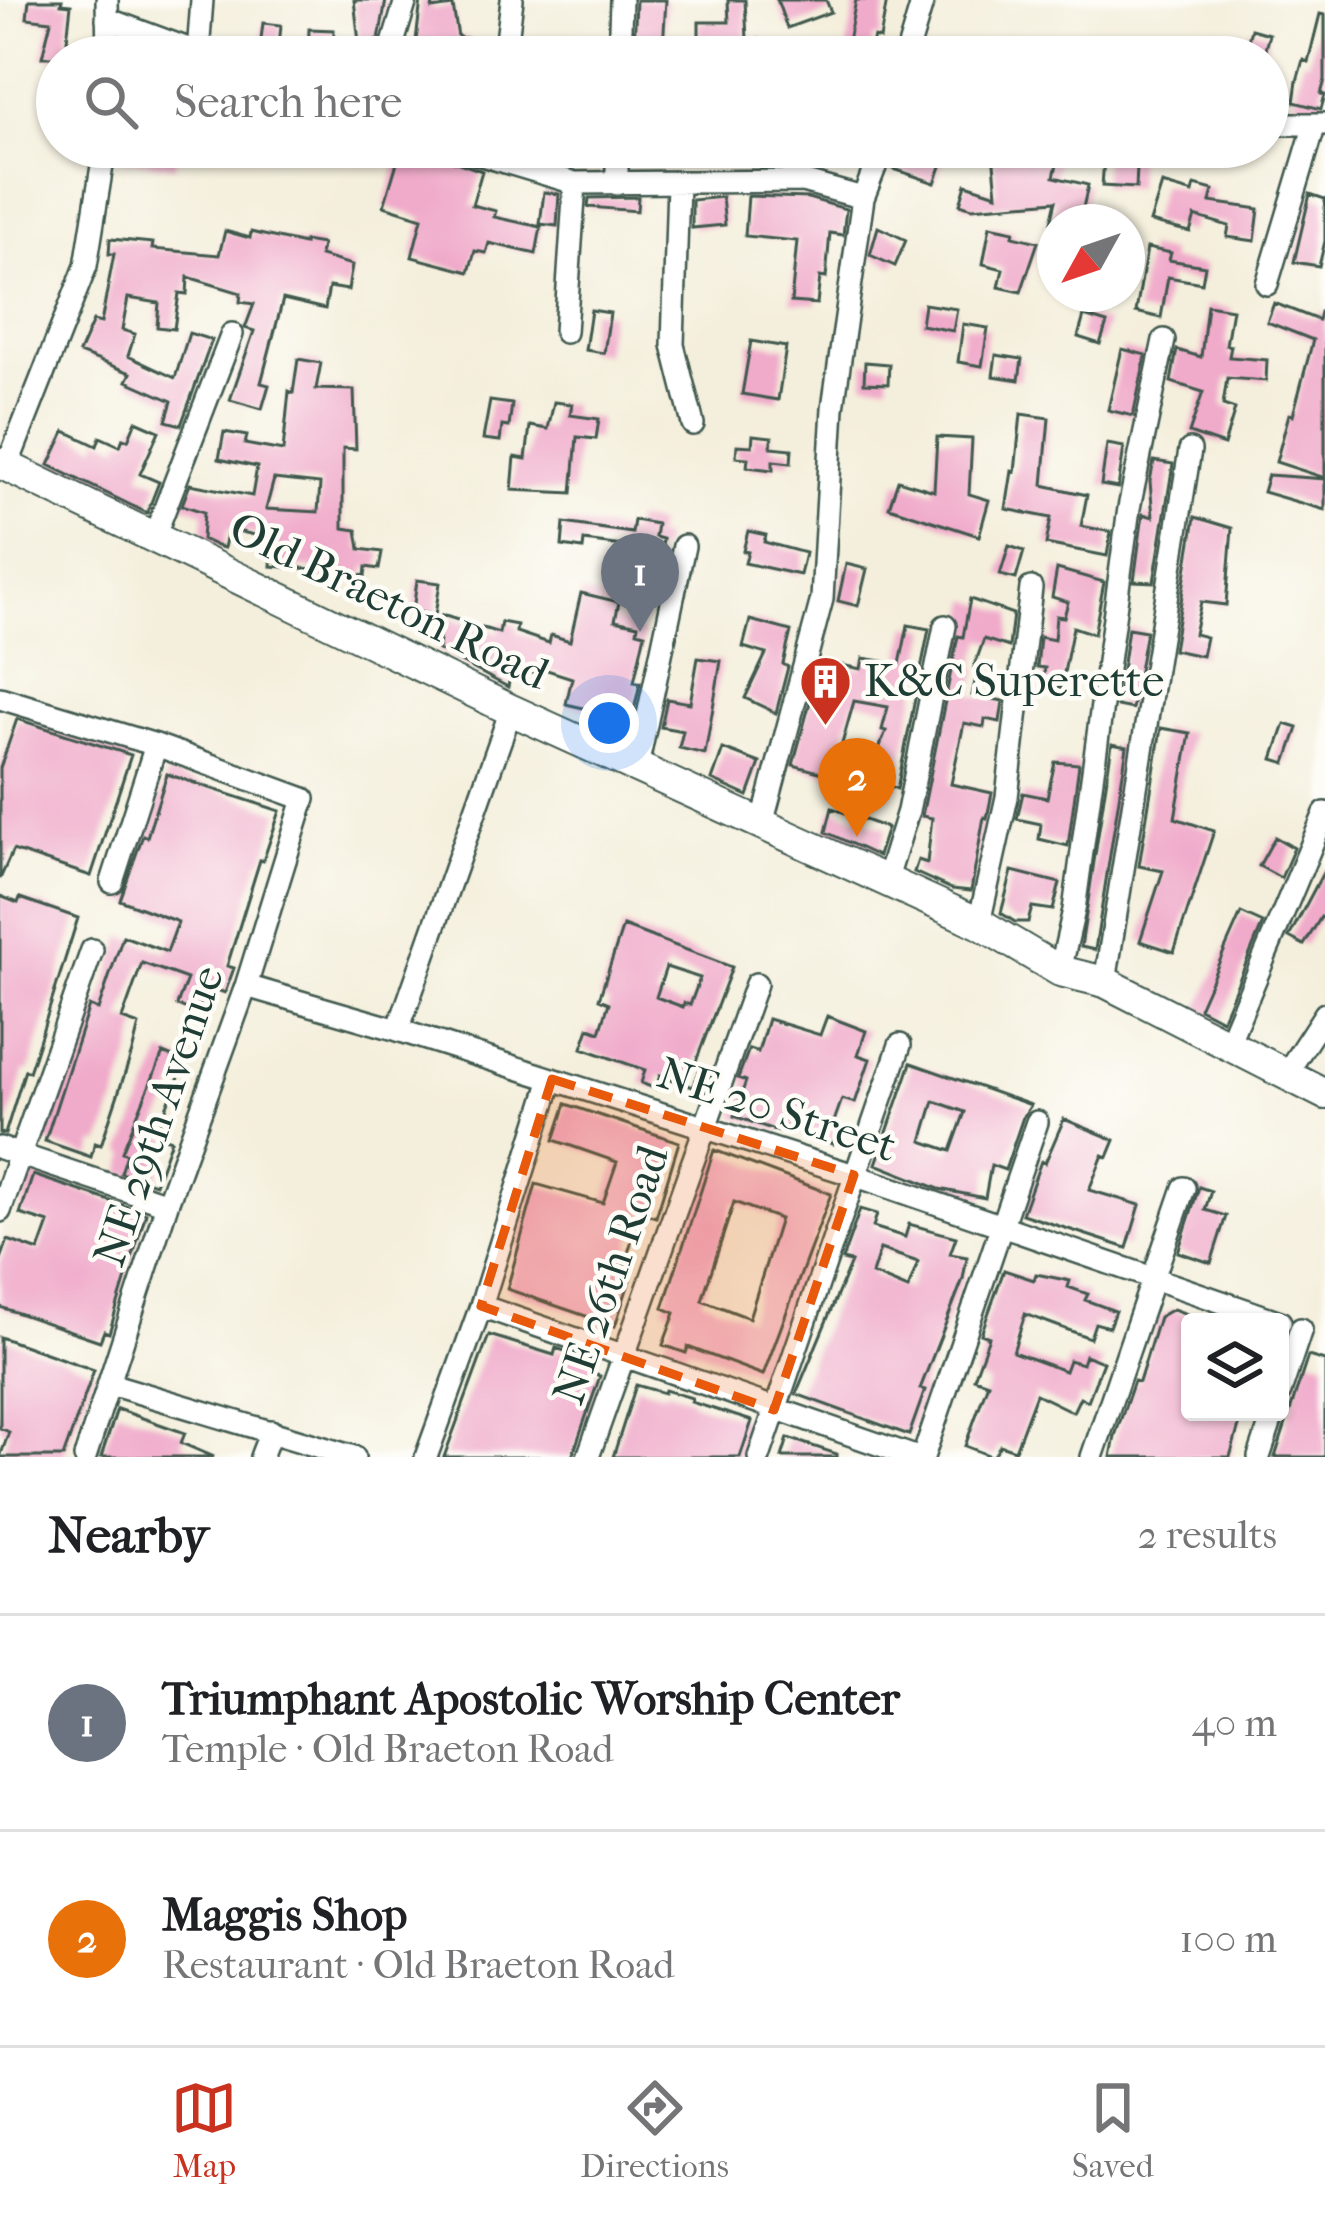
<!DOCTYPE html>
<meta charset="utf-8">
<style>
:root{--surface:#fff;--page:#f6f6f6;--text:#202124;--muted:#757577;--line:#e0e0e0;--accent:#c8321e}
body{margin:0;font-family:"IM FELL French Canon",serif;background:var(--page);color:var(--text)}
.controls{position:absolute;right:36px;bottom:36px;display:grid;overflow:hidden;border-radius:12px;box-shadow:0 3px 9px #0004}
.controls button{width:108px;height:108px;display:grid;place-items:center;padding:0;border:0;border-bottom:3px solid var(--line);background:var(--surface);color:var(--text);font:60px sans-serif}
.compass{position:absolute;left:1037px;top:204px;width:108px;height:108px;border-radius:50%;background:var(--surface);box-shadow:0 3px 9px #0004;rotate:230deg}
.you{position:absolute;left:609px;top:723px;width:42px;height:42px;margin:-30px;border:9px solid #fff;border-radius:50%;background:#1a73e8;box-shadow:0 0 0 18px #1a73e833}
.badge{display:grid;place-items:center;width:78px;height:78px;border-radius:50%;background:var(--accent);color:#fff;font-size:39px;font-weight:700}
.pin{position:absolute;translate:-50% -99px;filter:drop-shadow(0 3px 6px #0008)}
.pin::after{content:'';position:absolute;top:63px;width:42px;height:36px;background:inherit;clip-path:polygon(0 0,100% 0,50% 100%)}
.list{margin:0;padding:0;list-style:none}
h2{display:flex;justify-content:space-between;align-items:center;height:156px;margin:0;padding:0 48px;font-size:51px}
h2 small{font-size:39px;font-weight:400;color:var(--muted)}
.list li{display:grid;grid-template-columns:78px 1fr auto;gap:36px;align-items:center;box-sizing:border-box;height:216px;padding:0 48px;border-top:3px solid var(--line)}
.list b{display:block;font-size:45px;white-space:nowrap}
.list p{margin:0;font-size:39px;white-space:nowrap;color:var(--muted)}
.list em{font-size:39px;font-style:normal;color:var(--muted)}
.icon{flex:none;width:66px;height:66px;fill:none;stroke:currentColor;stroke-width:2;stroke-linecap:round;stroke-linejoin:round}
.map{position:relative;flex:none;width:1325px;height:1457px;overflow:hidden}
.search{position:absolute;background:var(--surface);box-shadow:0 3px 9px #0004;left:36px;right:36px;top:36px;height:132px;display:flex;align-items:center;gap:30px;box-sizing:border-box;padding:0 42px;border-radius:66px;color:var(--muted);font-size:45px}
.sheet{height:588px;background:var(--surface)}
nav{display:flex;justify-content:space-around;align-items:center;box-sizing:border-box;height:168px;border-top:3px solid var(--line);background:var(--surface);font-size:33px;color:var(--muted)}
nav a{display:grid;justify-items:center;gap:6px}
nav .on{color:var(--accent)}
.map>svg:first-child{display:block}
.building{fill:#f0aaca;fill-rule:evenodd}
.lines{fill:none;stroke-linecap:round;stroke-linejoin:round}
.street-casing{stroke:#3f584d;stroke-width:26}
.secondary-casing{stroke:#3f584d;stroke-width:34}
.street{stroke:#fff;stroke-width:21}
.secondary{stroke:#fff;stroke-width:30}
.marked{fill:#e8590c;fill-opacity:0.2;stroke:#e8590c;stroke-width:9;stroke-dasharray:24 15;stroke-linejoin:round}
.labels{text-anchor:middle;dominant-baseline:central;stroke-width:9;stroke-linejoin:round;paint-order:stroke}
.street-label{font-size:45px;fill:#1f3d34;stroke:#fdfcf7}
.poi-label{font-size:45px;fill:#1f3d34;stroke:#fdfcf7;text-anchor:start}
</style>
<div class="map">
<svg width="1325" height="1457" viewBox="0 0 1325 1457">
<rect width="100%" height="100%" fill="#fdfcf7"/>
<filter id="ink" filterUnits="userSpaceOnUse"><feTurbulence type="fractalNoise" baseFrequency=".00833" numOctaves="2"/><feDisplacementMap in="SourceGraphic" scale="24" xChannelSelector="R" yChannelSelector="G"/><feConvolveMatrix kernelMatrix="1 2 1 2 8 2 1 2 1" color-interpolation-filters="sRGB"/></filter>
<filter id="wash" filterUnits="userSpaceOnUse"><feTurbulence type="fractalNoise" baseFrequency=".004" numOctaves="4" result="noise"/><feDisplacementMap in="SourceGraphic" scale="48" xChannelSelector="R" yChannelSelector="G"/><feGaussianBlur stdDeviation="2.7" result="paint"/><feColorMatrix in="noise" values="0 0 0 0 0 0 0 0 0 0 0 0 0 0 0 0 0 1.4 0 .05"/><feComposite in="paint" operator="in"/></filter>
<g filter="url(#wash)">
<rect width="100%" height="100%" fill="#f4efdc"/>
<g id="blocks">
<path class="building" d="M29,0H62L61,4L71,5L67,40L79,43L75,57H42L51,21L27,18Z
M354,0H386L379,40L359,42Z
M421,0H434L432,9L453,6L458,37L468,38L467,57H405L410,41H416Z
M636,0H666L663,47L634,49Z
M728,0H745L747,39H758V57H724L725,40H699V22H729Z
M777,0H826L831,12L787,28Z
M856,0H887L880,39L874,37L868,57H845Z
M1320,14L1325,15V80L1321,94L1325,95L1321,109L1294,102L1297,81L1303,60L1308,62Z
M263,23L281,25L278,57L259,55Z
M309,29L334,30L333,57H308Z
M1251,29L1269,34L1263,57L1245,53Z
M125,147L178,149L175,167L124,159Z
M371,147H423L422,150L482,171L472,205L496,211L494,217L541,227L536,254L489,243L486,253L475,251L469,272L412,257L422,218L384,206L398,159Z
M646,147H692L689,163L645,154Z
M726,147H774V159L727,161Z
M782,147H851L847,167L781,154Z
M898,147H948L935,183L891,168Z
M1039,147H1061L1054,177L1088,185L1080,222H1051L1056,201L972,208L960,204L966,184L997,194L993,153Z
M1105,147H1138L1136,188L1102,186Z
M1162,184L1193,193L1195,185L1213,190L1210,202L1259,209L1255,241L1227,237L1229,226L1195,216L1190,232L1150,222Z
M544,192L559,194L557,226L540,224Z
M1310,194L1325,199V241L1319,266L1294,262Z
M748,196L808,198L846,209L843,235L830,233L826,278L820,277L817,304L791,302L797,241L745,236Z
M638,197L637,211L588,207L589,198Z
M722,197L725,225L692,228V200Z
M990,226L1014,231L1013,236L1038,242L1021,292L999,287L1003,269L983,264Z
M878,227L906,240L895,266L870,255Z
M225,231L250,238L251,232L304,244V241L322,244L320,256L352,265L348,290L329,287L325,309L283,299L261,383L269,385L262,409L230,400L254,331L245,328L254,304L240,302L241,293L188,277L187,294L179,293L174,329L157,327L159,303L128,298L122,330L135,334L128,356L175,378L189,333L212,340L181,425L166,421L172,401L127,381L131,373L79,353L93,321L101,323L114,254H109L110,239L153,243L152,249L219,255Z
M1147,248L1171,253L1169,260L1205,266L1202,283L1168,277L1161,318L1136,312Z
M1274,303L1318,320L1320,312L1325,313V478L1276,462L1289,414L1293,415L1313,340L1267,322Z
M924,304L957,309L953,331L921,325Z
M1207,305L1232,309L1226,345L1231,346L1229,357L1267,360L1266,381L1227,378L1223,405L1235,409L1224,445L1189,433L1203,392L1171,382L1177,350L1201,357Z
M591,310L610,313L604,353L585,350Z
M1084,316L1107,323L1100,344L1078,337Z
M963,324L988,328L982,366L958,362Z
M751,341L786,347L778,400L742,394Z
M1122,349L1146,355L1133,416L1108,410Z
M996,355L1022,359L1019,380L993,376Z
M298,359L321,363L316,389L354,390L356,449L343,448V528L357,530L360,549L382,552L379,569L366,567L365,576L355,574V578L334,576V581L313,577L314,569L271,566L273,539L228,529L224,548L217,546L202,539L204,512L182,505L190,484L252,496L257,467L219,459L224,432L247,436L245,444L283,451L289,391L293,393ZM274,479L320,484L318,512L266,509Z
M865,362L889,364L888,384L864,383Z
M490,401L512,404L509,427L502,426L500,441L483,439Z
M554,402L572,404L570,415L599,419L596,439L577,437L572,493L512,490L515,457L526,459L530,426L548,429Z
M1021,414L1049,418L1043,485L1087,495L1081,526L1111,532L1107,556L1046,544L1051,518L1006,509L1012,471L1015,472Z
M136,421L159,431L140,474L159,482L147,513L49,465L65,431L97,446L100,437L120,446L123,438L128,440Z
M753,435L772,437L771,447L792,449L791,463L773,461V470L747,467L748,458L736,457L737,445L752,446Z
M937,437L972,439L969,494L989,500L979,536L889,507L898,480L934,491Z
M1107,444L1124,447L1118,488L1101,485Z
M1154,461L1173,464L1154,582L1134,581L1143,514L1153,517L1150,481Z
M1268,475L1325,479V510L1263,492Z
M1195,517L1232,528L1226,605L1201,602L1194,634L1206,637L1202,656L1173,650Z
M634,520L657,524L655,537L663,539L661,551L584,541L583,549L562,546L564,523L632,533Z
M748,531L766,535L764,542L805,553L800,575L745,563L748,552L743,551Z
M1009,546L1024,551L1016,579L1000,575Z
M846,564L867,569L858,606L838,601Z
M1057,569L1104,582L1094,634L1073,627L1061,688L1042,684L1045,668L1037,667L1040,637L1054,640L1056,616L1064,617L1068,602L1052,597Z
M417,580L440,583L435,615L413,611Z
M581,593L619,602L615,620L638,625L637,631L645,633L634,682L640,683L632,719L566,704L572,678L535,666L532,673L512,667L508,687L438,650L442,615L499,633L501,622L517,625L516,632L549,643L551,635L570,641Z
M970,599L1013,614L1009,647L984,639L974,667L978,668L972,695L1003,701L1000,722L985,719L984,727L964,723L951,784L992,793L987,818L984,817L971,891L952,889L914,872L918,860L927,863L932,818L922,816L958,636L963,637Z
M750,620L791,631L783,664L788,667L776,713L745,698L766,654L743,647Z
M908,625L929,629L897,789L868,777L886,731L882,730L888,707L854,701L833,776L793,765L821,661L861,669L863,658L900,664Z
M1128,628L1146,631L1132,709L1117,706Z
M698,658L721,661L705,754L679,748L683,731L661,727L667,699L690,703Z
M17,719L131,755L91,876L13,850L0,879V768Z
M1285,724L1298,728L1286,763L1273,759Z
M1161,728L1190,733L1175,818L1214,831L1174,952L1140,941L1163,871L1139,866Z
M1112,744L1127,747L1095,950L1081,947Z
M723,749L760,763L748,796L712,780Z
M1055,762L1079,764L1068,846L1039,839L1041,824L1017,819L1023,793L1047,798Z
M167,774L280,811L263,861L260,860L227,966L234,968L225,993L207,986L197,1013L177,1005L187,979L142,963L122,1019L139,1025L133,1049L101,1145L95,1143L91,1157L45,1141L89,1006L98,1010L123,936L167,952L178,922L120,900L143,835L147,837Z
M832,808L887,828L878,856L826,832Z
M1275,837L1294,848L1281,878L1259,866Z
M1325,869V919L1321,917L1304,945L1289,937Z
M1012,871L1060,883L1053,910L1032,907L1028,922H1015L1001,913Z
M0,896L18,903L20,898L78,918L35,1054L29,1072L25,1070L5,1134L0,1133Z
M1241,913L1263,923L1222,1020L1199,1008Z
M623,926L732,967L695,1064L701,1066L693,1087L660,1075L656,1089L641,1083L645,1070L582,1048L589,1028L600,1032L609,1003L599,999ZM666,967L700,978L690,1005L684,1003L683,1007L656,997Z
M827,1016L866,1031L858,1055L870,1059L855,1103L842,1099L832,1127L838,1129L833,1144L782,1126L780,1132L734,1116L746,1081L738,1078L749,1049L758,1052L768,1019L820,1035Z
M163,1053L185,1062L155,1135L171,1140L155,1184L121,1173L127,1154L122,1152Z
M911,1063L1031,1105L1023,1117L1005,1170L991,1165L985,1198L939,1189L876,1164ZM934,1101L965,1112L951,1151L922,1141Z
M566,1104L679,1142L656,1217L640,1212L622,1274L631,1277L615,1326L507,1289L536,1184L603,1203L617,1162L554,1140Z
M1064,1119L1115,1140L1108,1157L1103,1155L1089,1190L1140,1205L1127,1248L1022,1214L1041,1161L1045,1163Z
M714,1150L831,1194L763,1375L688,1347L686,1353L663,1345L675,1313L663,1308ZM734,1202L780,1219L749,1318L702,1300Z
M33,1175L146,1213L109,1333L104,1331L100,1341L0,1307V1262L8,1240L39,1251L49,1223L20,1214Z
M1199,1187L1211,1191L1205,1210L1226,1216L1211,1263L1178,1252Z
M860,1209L877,1214L873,1227L905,1237L909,1224L956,1237L950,1254L967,1257L963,1279L920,1389L925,1390L909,1435L796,1394L851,1262L842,1260ZM880,1249L918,1262L908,1289L872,1274Z
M1004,1270L1034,1280L1036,1274L1070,1281L1068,1287L1088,1294L1085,1300L1115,1311L1109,1327L1095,1323L1090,1338L1025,1314L1013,1352L1065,1371L1069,1360L1082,1364L1085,1355L1103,1362L1088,1401L1080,1397L1073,1412L1036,1394L1015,1450L1000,1445L993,1457L965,1446L988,1383L974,1378L989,1337L981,1334Z
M1173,1309L1190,1315V1412H1243L1230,1457H1111L1115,1436L1134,1381L1139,1382L1159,1317Z
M489,1335L554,1355L556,1348L597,1362L593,1374L600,1376L572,1457H444Z
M0,1337L94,1370L63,1457H0L9,1432L0,1428Z
M1308,1356L1325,1361V1457H1275Z
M636,1385L664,1393L665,1390L692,1398L691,1402L752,1421L740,1457H613Z
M117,1409L185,1433L181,1443L214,1457H101Z
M788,1438L837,1454V1457H782Z"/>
</g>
</g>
<g filter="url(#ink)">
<use href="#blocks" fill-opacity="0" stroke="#3f584d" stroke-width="3"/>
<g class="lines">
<defs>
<path id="street" d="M107,0L108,57
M107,19L210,57
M198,53L202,0
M389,57L406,0
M505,57L512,0
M619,57L621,0
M906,57L923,0
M1268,124H1325
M455,147L575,183L802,181L863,198L883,147
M678,183L673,345L693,424
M617,184V147
M1267,284L1315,124
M565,332L575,183
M7,466L86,266L105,147
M154,537L232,334
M0,698L156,745L304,799L246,986L167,1204L85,1457
M637,767L684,546
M762,824L822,599L833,408L863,198
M112,882L156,745
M886,882L908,811L945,626
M979,923L1007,797L1031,588
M1060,971L1074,910L1129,508L1164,340
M1105,982L1190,450
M246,986L398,1030L854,1175L1280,1322
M398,1030L511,710
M1228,1044L1325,813
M1286,1074L1325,1014
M0,1148L167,1204
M0,1211L92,950
M481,1306L915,1457
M110,1384L354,1457
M1280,1392L1301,1329
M261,1457L271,1431
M426,1457L481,1306L552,1079
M588,1457L756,984
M759,1457L900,1045
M923,1457L1037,1122
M1092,1457L1184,1188
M1259,1457L1274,1412"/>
<path id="secondary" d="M0,463L511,710L979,923L1060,971L1105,982L1325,1094"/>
</defs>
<use href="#street" class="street-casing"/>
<use href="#secondary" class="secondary-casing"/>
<use href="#street" class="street"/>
<use href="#secondary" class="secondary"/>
</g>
</g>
<path class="marked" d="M552,1079L854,1175L774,1410L481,1306Z"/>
<defs>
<symbol id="building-pin" viewBox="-11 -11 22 30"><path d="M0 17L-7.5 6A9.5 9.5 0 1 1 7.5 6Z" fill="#c8321e" stroke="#fdfcf7"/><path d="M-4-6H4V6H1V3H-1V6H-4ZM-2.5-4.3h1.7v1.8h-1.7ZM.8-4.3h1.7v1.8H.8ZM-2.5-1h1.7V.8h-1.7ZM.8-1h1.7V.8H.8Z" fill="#fff"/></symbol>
</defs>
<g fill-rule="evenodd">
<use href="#building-pin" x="796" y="652" width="59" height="81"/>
</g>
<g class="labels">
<g class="street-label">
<text transform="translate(389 601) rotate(26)">Old Braeton Road</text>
<text transform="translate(777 1110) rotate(18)">NE 20 Street</text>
<text transform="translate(159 1116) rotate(-71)">NE 29th Avenue</text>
<text transform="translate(611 1275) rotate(-71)">NE 26th Road</text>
</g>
<g class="poi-label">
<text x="864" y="681">K&amp;C Superette</text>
</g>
</g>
</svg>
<div class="controls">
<button><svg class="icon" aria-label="layers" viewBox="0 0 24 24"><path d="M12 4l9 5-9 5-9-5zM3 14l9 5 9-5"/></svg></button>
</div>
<svg class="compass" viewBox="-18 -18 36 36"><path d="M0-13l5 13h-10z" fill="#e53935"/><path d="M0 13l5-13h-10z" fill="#757577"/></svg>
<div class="you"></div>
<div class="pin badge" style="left:640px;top:632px;background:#6b7280">1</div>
<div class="pin badge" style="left:857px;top:837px;background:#e8710a">2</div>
<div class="search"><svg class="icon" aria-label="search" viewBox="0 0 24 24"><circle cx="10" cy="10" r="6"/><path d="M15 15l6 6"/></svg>Search here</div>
</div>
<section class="sheet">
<h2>Nearby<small>2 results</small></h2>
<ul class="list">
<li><span class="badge" style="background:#6b7280">1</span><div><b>Triumphant Apostolic Worship Center</b><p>Temple · Old Braeton Road</p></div><em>40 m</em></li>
<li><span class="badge" style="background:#e8710a">2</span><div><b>Maggis Shop</b><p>Restaurant · Old Braeton Road</p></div><em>100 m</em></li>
</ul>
</section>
<nav>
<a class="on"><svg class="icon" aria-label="map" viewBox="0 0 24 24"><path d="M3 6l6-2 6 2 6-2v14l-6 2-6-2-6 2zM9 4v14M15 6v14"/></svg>Map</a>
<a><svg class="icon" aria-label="directions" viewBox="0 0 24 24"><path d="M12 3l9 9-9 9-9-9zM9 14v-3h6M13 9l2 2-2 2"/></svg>Directions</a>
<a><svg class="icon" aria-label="saved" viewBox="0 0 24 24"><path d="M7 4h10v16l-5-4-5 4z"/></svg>Saved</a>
</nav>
